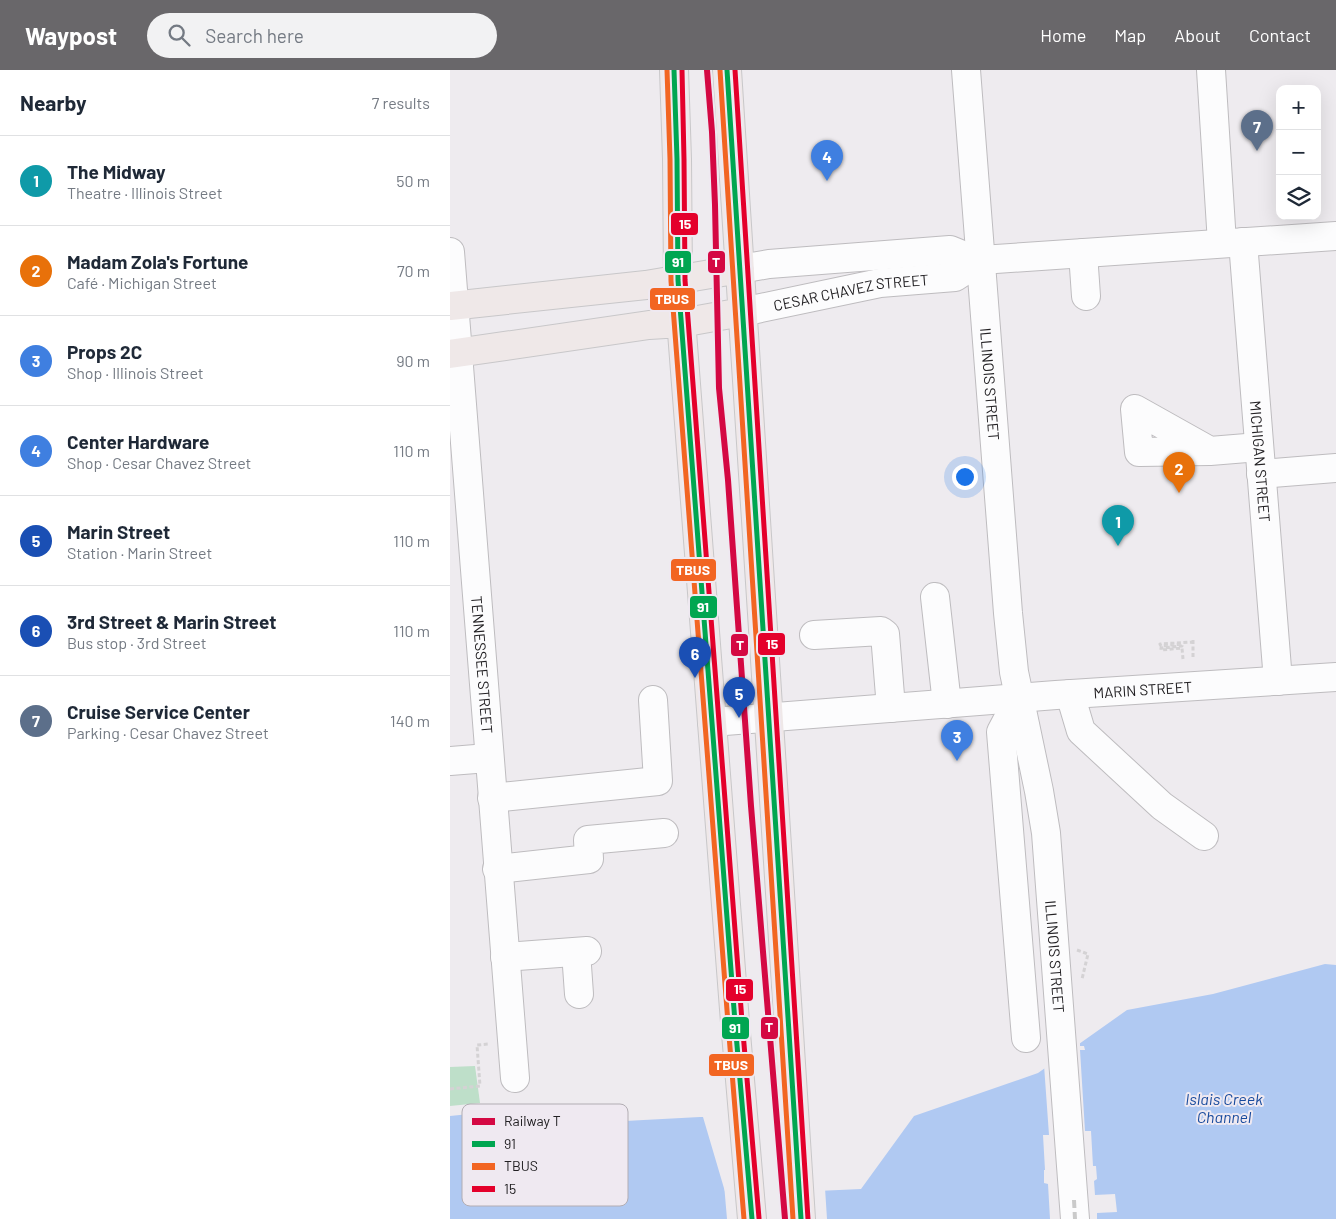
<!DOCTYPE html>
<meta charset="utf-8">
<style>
:root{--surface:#fff;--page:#f2f2f3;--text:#1f2937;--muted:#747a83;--line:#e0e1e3;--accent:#69676a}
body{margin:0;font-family:Barlow,sans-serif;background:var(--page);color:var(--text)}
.controls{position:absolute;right:15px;top:15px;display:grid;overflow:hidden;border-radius:10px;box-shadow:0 5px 20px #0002}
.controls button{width:45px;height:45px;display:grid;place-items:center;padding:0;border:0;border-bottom:1px solid var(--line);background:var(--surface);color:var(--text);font:25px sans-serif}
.you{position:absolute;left:514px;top:406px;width:18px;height:18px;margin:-12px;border:4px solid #fff;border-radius:50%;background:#1a73e8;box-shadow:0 0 0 8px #1a73e833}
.badge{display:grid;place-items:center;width:32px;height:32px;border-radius:50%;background:var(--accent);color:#fff;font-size:16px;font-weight:700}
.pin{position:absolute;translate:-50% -41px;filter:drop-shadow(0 1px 2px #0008)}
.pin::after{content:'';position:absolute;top:26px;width:18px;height:15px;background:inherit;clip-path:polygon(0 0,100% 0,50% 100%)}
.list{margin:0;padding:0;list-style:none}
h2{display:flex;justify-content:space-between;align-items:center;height:65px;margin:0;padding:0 20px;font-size:21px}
h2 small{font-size:16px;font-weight:400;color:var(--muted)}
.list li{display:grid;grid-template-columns:32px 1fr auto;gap:15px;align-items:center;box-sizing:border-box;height:90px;padding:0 20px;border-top:1px solid var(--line)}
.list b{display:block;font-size:19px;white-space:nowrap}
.list p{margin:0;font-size:16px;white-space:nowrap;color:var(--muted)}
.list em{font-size:16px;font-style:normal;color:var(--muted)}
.icon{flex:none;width:28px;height:28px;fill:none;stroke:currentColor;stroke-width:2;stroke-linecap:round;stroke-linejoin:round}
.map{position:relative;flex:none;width:886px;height:1149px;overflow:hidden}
header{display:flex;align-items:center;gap:30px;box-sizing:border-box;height:70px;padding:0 25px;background:var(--accent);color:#fff}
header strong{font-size:24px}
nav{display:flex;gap:28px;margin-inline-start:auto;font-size:18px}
.search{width:350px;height:45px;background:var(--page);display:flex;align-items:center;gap:12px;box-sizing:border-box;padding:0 18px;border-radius:28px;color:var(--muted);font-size:19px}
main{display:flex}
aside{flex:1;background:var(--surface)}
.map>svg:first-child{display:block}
.green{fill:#bedfc9}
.water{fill:#b0c9f2}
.pier{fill:#eeebef}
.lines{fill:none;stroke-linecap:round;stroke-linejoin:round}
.minor-casing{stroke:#bebcbf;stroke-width:30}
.major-casing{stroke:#c8c7c9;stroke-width:30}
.path{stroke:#d4d2d4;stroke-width:3;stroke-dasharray:4 2.5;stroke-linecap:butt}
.minor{stroke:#fcfcfd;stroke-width:28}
.major{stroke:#efe8e8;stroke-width:28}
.rail{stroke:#cacaca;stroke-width:4;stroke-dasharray:8 4;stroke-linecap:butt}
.bus-1-casing{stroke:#efe9f1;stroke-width:9}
.bus-2-casing{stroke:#efe9f1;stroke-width:9}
.bus-3-casing{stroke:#efe9f1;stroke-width:9}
.bus-1{stroke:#00a651;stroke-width:5}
.bus-2{stroke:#f26522;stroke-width:5}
.bus-3{stroke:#e4002b;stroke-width:5}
.rail-1-casing{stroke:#efe9f1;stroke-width:10}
.rail-1{stroke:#d40843;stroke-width:6}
.labels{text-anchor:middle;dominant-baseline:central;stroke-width:4;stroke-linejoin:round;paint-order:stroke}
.street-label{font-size:15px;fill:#222023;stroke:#efe9f1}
.water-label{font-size:16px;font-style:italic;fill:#174a9d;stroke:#efe9f1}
.key{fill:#efe9f1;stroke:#b2adb3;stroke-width:1}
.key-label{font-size:14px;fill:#222023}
.line-badge{stroke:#efe9f1;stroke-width:2}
.badge-label{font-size:14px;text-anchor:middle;font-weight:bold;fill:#fff}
</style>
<header>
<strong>Waypost</strong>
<div class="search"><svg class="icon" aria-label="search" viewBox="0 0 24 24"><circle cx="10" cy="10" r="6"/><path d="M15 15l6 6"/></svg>Search here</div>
<nav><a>Home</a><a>Map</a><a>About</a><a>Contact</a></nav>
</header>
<main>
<aside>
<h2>Nearby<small>7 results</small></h2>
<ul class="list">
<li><span class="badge" style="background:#0f9aa8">1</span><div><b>The Midway</b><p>Theatre · Illinois Street</p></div><em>50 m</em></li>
<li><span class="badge" style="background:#e8710a">2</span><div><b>Madam Zola's Fortune</b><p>Café · Michigan Street</p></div><em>70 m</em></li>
<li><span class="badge" style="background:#3f7fe0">3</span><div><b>Props 2C</b><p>Shop · Illinois Street</p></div><em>90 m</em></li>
<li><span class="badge" style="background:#3f7fe0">4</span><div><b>Center Hardware</b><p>Shop · Cesar Chavez Street</p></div><em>110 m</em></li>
<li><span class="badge" style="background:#1a4fb4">5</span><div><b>Marin Street</b><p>Station · Marin Street</p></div><em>110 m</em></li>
<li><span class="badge" style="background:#1a4fb4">6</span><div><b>3rd Street &amp; Marin Street</b><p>Bus stop · 3rd Street</p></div><em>110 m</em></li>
<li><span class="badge" style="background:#5c6f8a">7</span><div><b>Cruise Service Center</b><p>Parking · Cesar Chavez Street</p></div><em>140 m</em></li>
</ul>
</aside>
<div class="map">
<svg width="886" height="1149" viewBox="0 0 886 1149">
<rect width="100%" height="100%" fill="#eeebef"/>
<path class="green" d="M25,996L30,1033L0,1036V997Z"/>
<path class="water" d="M875,894L886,895V1149H0V1046L39,1042L42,1058L250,1047H253L276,1125L411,1119L464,1046L588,1003L677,940L763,924Z"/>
<path class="pier" d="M630,971V976H634L635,980H630L635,1061H641L643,1096H646L647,1109L644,1111L645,1125L665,1124L667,1142L647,1143V1149H600L598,1114L594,1113V1100H595L593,1065H599L594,995Z
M274,1114L278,1123L375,1118L377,1149H277Z"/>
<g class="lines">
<defs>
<g id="minor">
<path id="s1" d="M516,0L558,543L564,602L589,721L596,763L625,1149"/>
<path d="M761,0L772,173"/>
<path id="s2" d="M793,172L828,611"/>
<path id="s3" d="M0,182L65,1008"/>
<path d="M633,183L636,226"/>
<path d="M290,199L319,194L500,180L522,189L531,190L886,166"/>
<path id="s4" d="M292,242L430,213L505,207L531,190"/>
<path d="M760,381L689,382L685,339L760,381L809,377"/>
<path d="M811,404L886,398"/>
<path d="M485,527L497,634"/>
<path d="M364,565L431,561L435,564L441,638"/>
<path d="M620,624L631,661L712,736L754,766"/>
<path d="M569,628L551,662L576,968"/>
<path id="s5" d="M262,652L606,625L886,607"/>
<path d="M0,691L38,688"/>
<path d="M42,728L208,711L203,630"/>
<path d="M47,799L139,789L138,770L214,763"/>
<path d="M126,882L129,924"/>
<path d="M55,887L137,881"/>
</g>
<path id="major" d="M224,0L227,89L228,210L285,952L302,1149
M277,0L351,1149
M0,236L196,215L290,199
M0,284L199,255L231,253L292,242"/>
</defs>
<use href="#minor" class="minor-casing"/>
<use href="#major" class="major-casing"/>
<path class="path" d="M743,570V588
M733,589L732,578L711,580V578L732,576V574L711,576L710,574L743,572
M627,880L638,884L632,909
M0,1019L30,1016L27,975L39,974"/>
<use href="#minor" class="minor"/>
<use href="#major" class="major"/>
<path class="rail" d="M624,1130L625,1149"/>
<defs>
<path id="bus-1" d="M224,0L227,89L228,210L285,952L302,1149
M277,0L351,1149"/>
<path id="bus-2" d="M217,0L220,89L221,211L278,953L294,1149
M270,0L343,1149"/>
<path id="bus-3" d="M232,0L234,89L235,210L292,951L309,1148
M285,0L358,1149"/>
</defs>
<use href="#bus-1" class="bus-1-casing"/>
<use href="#bus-2" class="bus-2-casing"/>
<use href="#bus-3" class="bus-3-casing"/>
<use href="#bus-1" class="bus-1"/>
<use href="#bus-2" class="bus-2"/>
<use href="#bus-3" class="bus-3"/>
<defs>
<path id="rail-1" d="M257,0L262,62L265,135L269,318L278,410L301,736L335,1149"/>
</defs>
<use href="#rail-1" class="rail-1-casing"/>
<use href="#rail-1" class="rail-1"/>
</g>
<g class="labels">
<g class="street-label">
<text stroke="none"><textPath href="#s4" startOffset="111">CESAR CHAVEZ STREET</textPath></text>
<text stroke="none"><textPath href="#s1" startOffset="315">ILLINOIS STREET</textPath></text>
<text stroke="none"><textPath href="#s2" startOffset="220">MICHIGAN STREET</textPath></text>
<text stroke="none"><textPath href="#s3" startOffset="414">TENNESSEE STREET</textPath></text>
<text stroke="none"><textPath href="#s5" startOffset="432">MARIN STREET</textPath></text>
<text stroke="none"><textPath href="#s1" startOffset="892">ILLINOIS STREET</textPath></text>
</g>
<g class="water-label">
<text x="774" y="1028">Islais Creek<tspan x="774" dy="18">Channel</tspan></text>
</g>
</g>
<rect x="12" y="1034" width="166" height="102" rx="8" class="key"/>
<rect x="22" y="1048" width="23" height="7" fill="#d40843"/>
<rect x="22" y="1071" width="23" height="6" fill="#00a651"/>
<rect x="22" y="1093" width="23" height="7" fill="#f26522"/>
<rect x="22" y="1116" width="23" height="6" fill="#e4002b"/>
<g class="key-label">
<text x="54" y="1056">Railway T</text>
<text x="54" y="1079">91</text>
<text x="54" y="1101">TBUS</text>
<text x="54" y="1124">15</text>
</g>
<g class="line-badge">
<rect x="220" y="142" width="29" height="24" rx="5" fill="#e4002b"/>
<rect x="257" y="180" width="19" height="24" rx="5" fill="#d40843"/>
<rect x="214" y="180" width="28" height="24" rx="5" fill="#00a651"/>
<rect x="199" y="217" width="47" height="24" rx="5" fill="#f26522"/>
<rect x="220" y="488" width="47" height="24" rx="5" fill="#f26522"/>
<rect x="239" y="525" width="29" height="24" rx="5" fill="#00a651"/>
<rect x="307" y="562" width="29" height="24" rx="5" fill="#e4002b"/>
<rect x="280" y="563" width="19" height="24" rx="5" fill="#d40843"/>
<rect x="275" y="908" width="29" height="24" rx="5" fill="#e4002b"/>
<rect x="310" y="946" width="19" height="24" rx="5" fill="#d40843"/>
<rect x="271" y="946" width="29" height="24" rx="5" fill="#00a651"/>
<rect x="258" y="983" width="47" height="24" rx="5" fill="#f26522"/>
</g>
<g class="badge-label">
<text x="235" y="159">15</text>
<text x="266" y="197">T</text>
<text x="228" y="197">91</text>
<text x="222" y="234">TBUS</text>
<text x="243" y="505">TBUS</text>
<text x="253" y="542">91</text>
<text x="322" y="579">15</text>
<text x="290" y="580">T</text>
<text x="290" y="924">15</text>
<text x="319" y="962">T</text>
<text x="285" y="963">91</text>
<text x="281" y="1000">TBUS</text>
</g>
</svg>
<div class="controls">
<button>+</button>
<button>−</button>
<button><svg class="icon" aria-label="layers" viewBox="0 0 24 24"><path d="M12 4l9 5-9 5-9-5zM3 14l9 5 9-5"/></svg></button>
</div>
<div class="you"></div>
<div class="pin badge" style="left:668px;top:476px;background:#0f9aa8">1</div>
<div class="pin badge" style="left:729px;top:423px;background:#e8710a">2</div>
<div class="pin badge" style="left:507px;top:691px;background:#3f7fe0">3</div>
<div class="pin badge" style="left:377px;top:111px;background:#3f7fe0">4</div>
<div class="pin badge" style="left:289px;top:648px;background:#1a4fb4">5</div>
<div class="pin badge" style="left:245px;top:608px;background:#1a4fb4">6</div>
<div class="pin badge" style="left:807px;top:81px;background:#5c6f8a">7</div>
</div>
</main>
